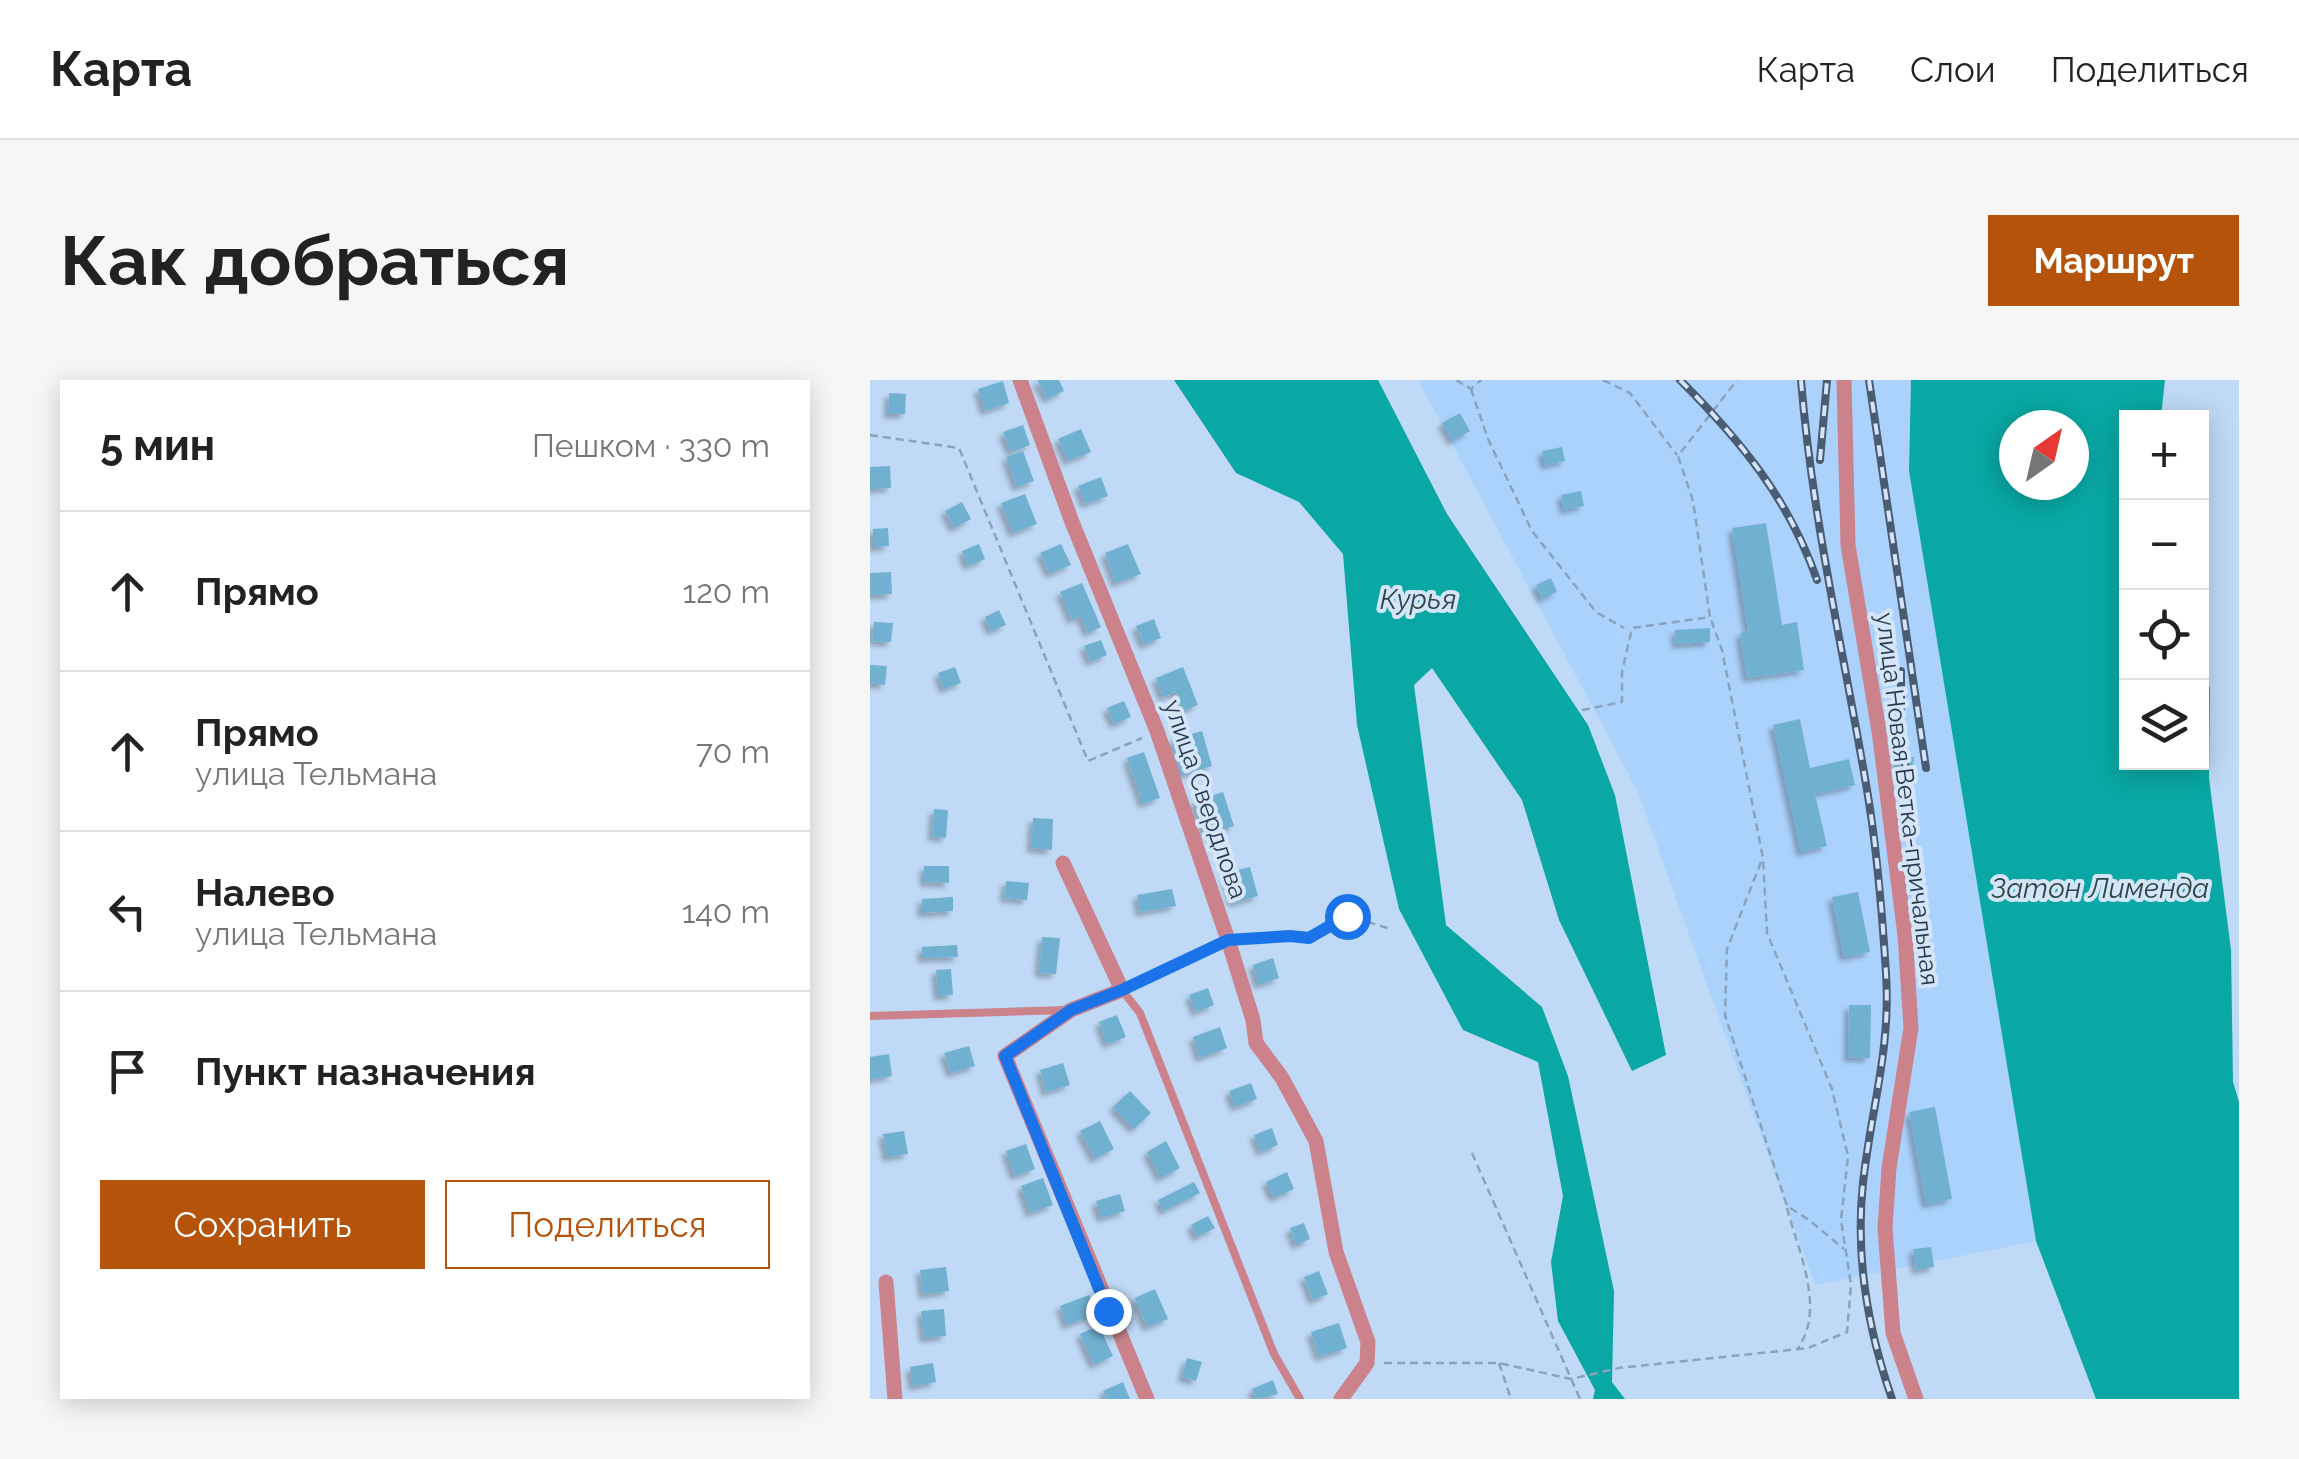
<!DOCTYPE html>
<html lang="ru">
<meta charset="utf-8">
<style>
:root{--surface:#fff;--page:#f6f6f6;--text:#222;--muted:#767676;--line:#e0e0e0;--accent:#b45309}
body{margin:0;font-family:Raleway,sans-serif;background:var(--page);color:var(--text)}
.controls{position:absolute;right:30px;top:30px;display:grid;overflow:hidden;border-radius:0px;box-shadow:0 5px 25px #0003}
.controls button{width:90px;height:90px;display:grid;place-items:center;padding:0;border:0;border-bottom:2px solid var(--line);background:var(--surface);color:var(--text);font:50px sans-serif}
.compass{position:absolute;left:1129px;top:30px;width:90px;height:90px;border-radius:50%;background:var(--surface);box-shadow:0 5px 25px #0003;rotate:34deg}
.stop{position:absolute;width:30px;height:30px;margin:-22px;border:8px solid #1a73e8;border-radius:50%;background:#fff}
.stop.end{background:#1a73e8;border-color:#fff;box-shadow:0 2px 10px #0008}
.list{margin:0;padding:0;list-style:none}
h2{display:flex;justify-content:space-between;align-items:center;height:130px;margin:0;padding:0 40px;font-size:42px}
h2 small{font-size:32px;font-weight:400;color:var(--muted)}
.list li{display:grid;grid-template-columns:65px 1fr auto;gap:30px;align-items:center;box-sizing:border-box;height:160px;padding:0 40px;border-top:2px solid var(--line)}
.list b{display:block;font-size:38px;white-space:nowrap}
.list p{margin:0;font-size:32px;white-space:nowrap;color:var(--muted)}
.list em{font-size:32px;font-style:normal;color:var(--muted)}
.actions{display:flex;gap:20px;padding:30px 40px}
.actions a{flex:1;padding:22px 0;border:2px solid var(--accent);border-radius:0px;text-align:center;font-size:35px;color:var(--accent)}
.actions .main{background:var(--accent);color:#fff}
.icon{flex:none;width:55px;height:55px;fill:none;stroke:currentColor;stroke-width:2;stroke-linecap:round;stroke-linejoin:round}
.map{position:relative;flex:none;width:1369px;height:1019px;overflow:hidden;border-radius:0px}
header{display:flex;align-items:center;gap:60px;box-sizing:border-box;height:140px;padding:0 50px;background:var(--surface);border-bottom:2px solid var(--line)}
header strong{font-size:48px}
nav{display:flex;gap:55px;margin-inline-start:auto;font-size:35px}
.intro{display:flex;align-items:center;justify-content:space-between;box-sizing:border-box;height:240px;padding:0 60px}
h1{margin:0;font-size:70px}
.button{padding:25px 45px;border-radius:0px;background:var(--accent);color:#fff;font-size:35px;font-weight:700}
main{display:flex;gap:60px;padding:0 60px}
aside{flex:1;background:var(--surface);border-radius:0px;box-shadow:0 5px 25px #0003}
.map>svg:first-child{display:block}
.built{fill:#abd2fd}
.water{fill:#09a8a4;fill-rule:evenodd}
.building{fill:#70b1d2;filter:url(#shadow)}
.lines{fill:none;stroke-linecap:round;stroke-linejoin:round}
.path{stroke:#8ba2bc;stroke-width:2.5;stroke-dasharray:8 5;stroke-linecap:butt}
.lane{stroke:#cb828b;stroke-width:8}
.street{stroke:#cb828b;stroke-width:15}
.rail-casing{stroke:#495c72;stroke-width:8}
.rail{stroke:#d4e5f9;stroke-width:4;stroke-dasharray:11;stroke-linecap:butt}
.route{stroke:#1a73e8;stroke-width:12}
.labels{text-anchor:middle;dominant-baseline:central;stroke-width:8;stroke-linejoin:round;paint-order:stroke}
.street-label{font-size:25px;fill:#28394d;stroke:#d4e5f9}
.water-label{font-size:28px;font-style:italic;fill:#2b4746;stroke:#d4e5f9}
</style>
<header>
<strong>Карта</strong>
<nav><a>Карта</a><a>Слои</a><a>Поделиться</a></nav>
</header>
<div class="intro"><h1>Как добраться</h1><a class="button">Маршрут</a></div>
<main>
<aside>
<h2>5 мин<small>Пешком · 330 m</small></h2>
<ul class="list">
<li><svg class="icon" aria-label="ahead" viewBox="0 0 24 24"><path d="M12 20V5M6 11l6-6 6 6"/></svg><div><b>Прямо</b></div><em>120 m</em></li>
<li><svg class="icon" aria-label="ahead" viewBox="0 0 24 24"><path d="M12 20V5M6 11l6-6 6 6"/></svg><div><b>Прямо</b><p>улица Тельмана</p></div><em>70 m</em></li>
<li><svg class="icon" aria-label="left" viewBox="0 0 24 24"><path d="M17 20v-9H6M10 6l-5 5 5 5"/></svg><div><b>Налево</b><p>улица Тельмана</p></div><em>140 m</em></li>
<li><svg class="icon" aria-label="arrive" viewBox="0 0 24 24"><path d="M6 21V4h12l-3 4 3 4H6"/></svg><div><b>Пункт назначения</b></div></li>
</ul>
<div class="actions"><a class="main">Сохранить</a><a>Поделиться</a></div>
</aside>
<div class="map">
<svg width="1369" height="1019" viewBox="0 0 1369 1019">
<defs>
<filter id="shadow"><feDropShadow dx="-4.5" dy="4.5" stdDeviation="2.5" flood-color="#0004"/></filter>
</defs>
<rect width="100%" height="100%" fill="#bfd9f6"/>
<path class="built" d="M548,0H1041L1039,91L1166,861L945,905L767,410Z"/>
<path class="water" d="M304,0H508L577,134L718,345L745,415L796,675L762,691L689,540L652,420L562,288L544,305L576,545L672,627L698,696L744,911L742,1002L755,1019H723L725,1010L688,941L681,882L693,816L668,682L593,650L529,529L487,345L473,174L429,122L366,93Z
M1041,0H1295L1291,37L1256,38V382H1332V298L1340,307L1339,398L1361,570L1363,702L1369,722V1019H1226L1166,861L1039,91ZM1204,45V105H1144V45Z"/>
<path class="building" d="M167,0H189L194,11L177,19Z
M133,1L139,23L115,31L108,9Z
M19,13L36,14L35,34H18Z
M590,33L600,51L582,61L572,43Z
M153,45L160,65L141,72L133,52Z
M211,49L221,72L198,81L188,59Z
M692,67L695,81L675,85L672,71Z
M153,71L164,101L147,107L136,77Z
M20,86L21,108L0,109V87Z
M231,97L238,116L215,124L208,106Z
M711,111L714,126L694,130L691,115Z
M155,114L167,144L143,153L131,123Z
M92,122L101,139L84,148L75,131Z
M896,143L912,245L927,242L934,290L877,298L870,253L878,251L862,148Z
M18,148L19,166L3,167V149Z
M109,164L115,179L98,186L92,171Z
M191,164L201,185L180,194L170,173Z
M258,164L271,194L246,203L235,173Z
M21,192L22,214L1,215L0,193Z
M681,198L687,212L672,219L666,205Z
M212,203L231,247L218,253L211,236L202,240L190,212Z
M129,230L136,245L121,251L115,237Z
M284,239L291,258L274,265L266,246Z
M4,242L23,243L21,262L2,261Z
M840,248V262L806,264L805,250Z
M231,260L237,275L220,282L214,266Z
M0,285L17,286L15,305L0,303Z
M85,287L91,303L74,309L68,293Z
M313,287L328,325L313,331L306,312L293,317L286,298Z
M254,321L261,337L244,344L237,328Z
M930,339L940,388L979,379L985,405L945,414L957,466L931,472L903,345Z
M332,351L342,386L312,395L301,360Z
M1039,370L1040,377H1044L1042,394L1029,396L1026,371Z
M274,372L290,418L273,424L257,378Z
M353,412L364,446L336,455L324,421Z
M64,429L78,430L76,458L62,456Z
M163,438L183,439L182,470L161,468Z
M54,486H79V503L54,502Z
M380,487L388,516L363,523L355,493Z
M136,501L159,503L157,520L134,518Z
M302,509L306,526L270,532L267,515Z
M988,512L1000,572L974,577L962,517Z
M83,517V531L52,533V519Z
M172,557L190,558L186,594L169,593Z
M87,565L88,577L52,578V567Z
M403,578L409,598L389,605L383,585Z
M81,589L83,615L68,616L66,590Z
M338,608L344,625L326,632L319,615Z
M979,625H1001L1000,678L978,677Z
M247,635L256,657L237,664L229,642Z
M350,647L357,668L330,678L323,657Z
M99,666L105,686L81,693L74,673Z
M19,674L22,696L0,699V677Z
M193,683L200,705L176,712L170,690Z
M381,703L387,719L365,727L359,711Z
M260,711L281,733L264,749L243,727Z
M1065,727L1082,819L1056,824L1039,732Z
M230,741L244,769L225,779L210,751Z
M402,748L408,765L391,772L384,755Z
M34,751L38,774L17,777L13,754Z
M296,761L310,788L291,798L277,772Z
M156,764L165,789L145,796L136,771Z
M417,792L424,809L404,818L396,802Z
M173,798L183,825L160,833L151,806Z
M324,802L330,813L294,831L288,820Z
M250,814L255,831L231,838L226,821Z
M338,836L345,848L327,857L321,845Z
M434,843L440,859L426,865L420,848Z
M1061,867L1064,887L1046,890L1043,869Z
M76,887L79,911L53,914L50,890Z
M449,891L458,914L443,920L434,897Z
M285,909L298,939L277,947L265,918Z
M219,915L226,934L197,945L190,926Z
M74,929L76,956L54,958L51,931Z
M469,943L477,968L449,977L441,952Z
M229,946L243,976L224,985L210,954Z
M317,978L332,982L326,1001L312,997Z
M63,983L66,1002L43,1006L40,987Z
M403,1000L408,1014L386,1019L382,1009Z
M253,1002L260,1019H237L233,1011Z"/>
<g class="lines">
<path class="path" d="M586,0L601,9L611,0
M733,0L760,13L807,75
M601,9L618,59L662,151L726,232L754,248
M0,55L89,68L218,381L272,358
M712,330L752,322V292L762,248L840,237L823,121L808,76L867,0
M891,482L857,569L855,635L917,826L939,840L974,869
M375,559L419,556L439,559L477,536L521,549
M602,773L710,1019
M917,828C928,871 956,928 928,968
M514,983H629L701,999L749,988L938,968L977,952L981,905L971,840L978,776L962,709L897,553L893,478L852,270L840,237
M629,983L641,1019"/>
<path class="lane" d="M358,560L252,610L270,633L404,974L430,1019
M0,636L195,630"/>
<path class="street" d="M150,0L202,142L287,351L358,560L383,640L386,663L412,698L446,761L466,872L498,962L497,983L471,1019
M974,0L978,165L1009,351L1035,555L1041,648L1019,788L1015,848L1023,953L1046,1019
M193,483L252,610L201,630L135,676L277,1019
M16,902L25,1019"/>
<defs>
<path id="rail" d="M810,0C870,60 919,119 947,200
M931,0C942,137 973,269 996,404C1007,466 1012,530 1016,593C1021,670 1001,729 993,803C985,877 998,950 1022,1019
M999,0L1056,388
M950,80L957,0
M1031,291V347L1036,392"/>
</defs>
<use href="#rail" class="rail-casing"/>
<use href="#rail" class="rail"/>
</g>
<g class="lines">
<path class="route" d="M238,931L135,676L201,630L252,610L358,560L420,556L439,558L477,536"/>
</g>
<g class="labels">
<g class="street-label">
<text transform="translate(336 419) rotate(71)">улица Свердлова</text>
<text transform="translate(1038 419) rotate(83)">улица Новая Ветка-причальная</text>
</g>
<g class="water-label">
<text x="548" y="219">Курья</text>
<text x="1230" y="508">Затон Лименда</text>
</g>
</g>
</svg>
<div class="controls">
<button>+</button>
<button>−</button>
<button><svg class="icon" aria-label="locate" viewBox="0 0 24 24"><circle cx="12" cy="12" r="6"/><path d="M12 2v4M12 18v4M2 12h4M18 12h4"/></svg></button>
<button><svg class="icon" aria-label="layers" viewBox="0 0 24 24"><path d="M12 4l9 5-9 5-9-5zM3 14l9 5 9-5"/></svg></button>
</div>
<svg class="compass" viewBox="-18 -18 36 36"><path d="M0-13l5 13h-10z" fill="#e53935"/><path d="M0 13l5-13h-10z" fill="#767676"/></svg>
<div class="stop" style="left:477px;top:536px"></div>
<div class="stop end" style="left:238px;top:931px"></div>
</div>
</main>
